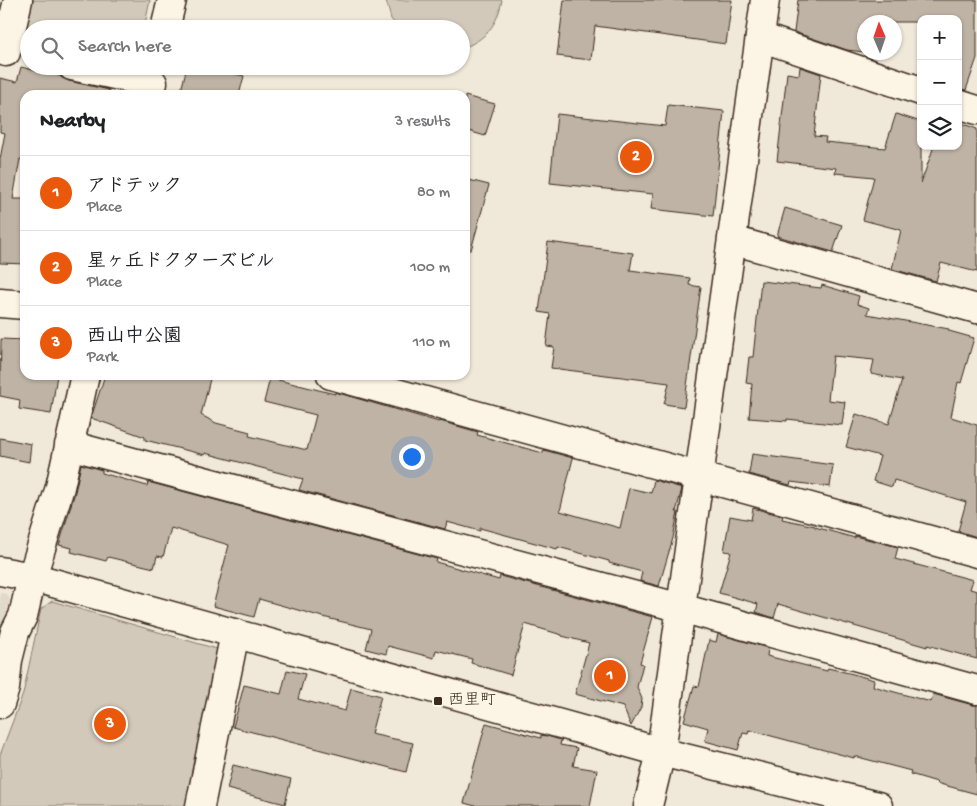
<!DOCTYPE html>
<meta charset="utf-8">
<style>
:root{--surface:#fff;--page:#f2f2f2;--text:#202124;--muted:#757577;--line:#e0e0e0;--accent:#ea580c}
body{margin:0;font-family:"Gochi Hand","Klee One",sans-serif;background:var(--page);color:var(--text)}
.controls{position:absolute;right:15px;top:15px;display:grid;overflow:hidden;border-radius:10px;box-shadow:0 1px 4px #0004}
.controls button{width:45px;height:45px;display:grid;place-items:center;padding:0;border:0;border-bottom:1px solid var(--line);background:var(--surface);color:var(--text);font:25px sans-serif}
.compass{position:absolute;left:857px;top:15px;width:45px;height:45px;border-radius:50%;background:var(--surface);box-shadow:0 1px 4px #0004;rotate:358deg}
.you{position:absolute;left:411px;top:456px;width:18px;height:18px;margin:-12px;border:4px solid #fff;border-radius:50%;background:#1a73e8;box-shadow:0 0 0 8px #1a73e833}
.badge{display:grid;place-items:center;width:32px;height:32px;border-radius:50%;background:var(--accent);color:#fff;font-size:16px;font-weight:700}
.pin{position:absolute;translate:-50% -50%;border:2px solid #fff;box-shadow:0 1px 5px #0006}
.list{margin:0;padding:0;list-style:none}
h2{display:flex;justify-content:space-between;align-items:center;height:65px;margin:0;padding:0 20px;font-size:21px}
h2 small{font-size:16px;font-weight:400;color:var(--muted)}
.list li{display:grid;grid-template-columns:32px 1fr auto;gap:15px;align-items:center;box-sizing:border-box;height:75px;padding:0 20px;border-top:1px solid var(--line)}
.list b{display:block;font-size:19px;white-space:nowrap}
.list p{margin:0;font-size:16px;white-space:nowrap;color:var(--muted)}
.list em{font-size:16px;font-style:normal;color:var(--muted)}
.icon{flex:none;width:28px;height:28px;fill:none;stroke:currentColor;stroke-width:2;stroke-linecap:round;stroke-linejoin:round}
.map{position:relative;flex:none;width:977px;height:806px;overflow:hidden}
.search{position:absolute;background:var(--surface);box-shadow:0 1px 4px #0004;left:20px;top:20px;width:450px;height:55px;display:flex;align-items:center;gap:12px;box-sizing:border-box;padding:0 18px;border-radius:28px;color:var(--muted);font-size:19px}
.panel{position:absolute;background:var(--surface);box-shadow:0 1px 4px #0004;left:20px;top:90px;width:450px;height:290px;border-radius:15px}
.map>svg:first-child{display:block}
.built{fill:#e1d9c9}
.green{fill:#d2c9ba;stroke:#867a6c}
.building{fill:#beb3a4;stroke:#3b2a1e}
.lines{fill:none;stroke-linecap:round;stroke-linejoin:round}
.street-casing{stroke:#3b2a1e;stroke-width:31}
.secondary-casing{stroke:#3b2a1e;stroke-width:31}
.street{stroke:#fcf5e5;stroke-width:28}
.secondary{stroke:#fcf5e5;stroke-width:28}
.poi-dot{fill:#3b2a1e;stroke:#fcf5e5;stroke-width:2}
.labels{text-anchor:middle;dominant-baseline:central;stroke-width:4;stroke-linejoin:round;paint-order:stroke}
.poi-label{font-size:16px;fill:#3b2a1e;stroke:#fcf5e5;text-anchor:start}
</style>
<div class="map">
<svg width="977" height="806" viewBox="0 0 977 806">
<rect width="100%" height="100%" fill="#f0e9d9"/>
<filter id="ink" filterUnits="userSpaceOnUse"><feTurbulence type="fractalNoise" baseFrequency=".02" numOctaves="2"/><feDisplacementMap in="SourceGraphic" scale="10" xChannelSelector="R" yChannelSelector="G"/><feConvolveMatrix kernelMatrix="1 2 1 2 8 2 1 2 1" color-interpolation-filters="sRGB"/></filter>
<g filter="url(#ink)">
<path class="built" d="M0,593L7,594L10,600L0,638Z"/>
<path class="green" d="M22,0H150L144,29H29V45L22,42Z
M386,0H502C497,26 486,39 461,49V29H399L391,19Z
M52,601L217,649L223,658L191,806H0V755L23,694L41,609Z"/>
<path class="building" d="M564,0H732L726,44L595,26L591,60L557,56Z
M798,0H977V58L966,90L958,89V19H921V22H864V52L847,50L794,32Z
M187,66H202L244,76L239,95H180Z
M21,67L41,72V70L60,76L62,78L69,81L109,90L108,95H25V160L20,159L13,199H25V264L0,263V159L5,133L0,132V78L17,82Z
M800,67L821,74L814,136L826,137L825,142L885,148L896,114L921,122V183L934,146H958V122L977,129V272L941,263L936,281L892,269L901,230L863,220L874,177L835,173L836,168L777,161L787,73L799,75Z
M465,96L495,104L485,136L465,130Z
M668,105L724,111L713,216L651,209L653,194L550,183L557,114L665,126Z
M465,179L489,185L471,250L465,249Z
M785,208L842,225L833,252L777,236Z
M548,242L633,253L630,270L690,278L689,285L701,287L684,407L664,404L669,383L551,368L554,347L546,346L550,314L539,312Z
M761,281L821,288L822,285L859,296L857,304L869,308L867,314L949,329V331L974,338L961,383L958,382L951,417L977,425V537L958,531L966,502L894,480L892,487L873,481L880,456L846,447L856,414L889,424L902,380L871,374L874,360L833,356L828,400L845,402L842,425L787,419V421L749,418L752,384L746,383L749,357H753Z
M1,339L25,340V375H57L51,414L19,409L20,400L0,396Z
M105,375H211L201,415L216,423L250,432L249,436L307,450L316,415L264,402L270,378L335,394V392L439,422L440,421L478,432L477,435L543,453L544,450L573,458L560,511L620,528L629,488L651,493L654,480L682,488L676,512H678L673,538L659,586L640,581L642,572L609,563V561L558,547L557,549L480,528V531L447,522L445,529L299,490L303,479L205,453V455L145,440V437L91,418Z
M0,438L31,444L29,462L0,456Z
M752,454L833,465L830,487L791,482L790,485L749,474Z
M81,464L102,470V473L147,486L148,482L437,559L436,562L499,580L500,576L653,617L640,663L643,664L637,687L642,699L641,707L631,726L623,707L575,694L589,643L562,636V635L525,624L511,675L471,663L472,659L436,650L434,658L388,646L386,654L366,649L371,629L319,616L259,599L254,617L213,606L229,545L171,528L163,557L157,556L154,568L108,557L106,561L71,552L72,548L59,545L75,492Z
M753,508L783,516L782,519L815,526V527L855,538V536L898,547L895,559L973,580L970,589L977,591V659L927,645V647L778,604L774,618L756,612L758,604L719,593L731,552L724,551L730,516L751,520Z
M718,634L768,648L767,656L827,671L828,668L853,674L874,680L873,686L931,702L933,694L973,705H977V794L936,783L937,782L910,774L911,771L854,756V758L749,730L748,734L743,733L738,750L705,741L708,728L684,721L694,686L699,687L709,640L716,642Z
M287,670L305,674L298,699L345,711L351,688L381,696L371,734L413,743L406,772L233,727L244,685L281,694Z
M486,723L541,738V735L547,736L561,740L560,745L577,748L573,766L597,770L590,806H475L464,803Z
M233,765L291,779L285,804L227,789Z"/>
<g class="lines">
<defs>
<path id="street" d="M165,29L172,0
M760,37L921,91
M6,52L18,0
M72,66L153,83
M958,104L977,110
M732,240L977,309
M0,303L25,305
M331,375L977,553
M69,445L681,608L977,690
M0,704L5,688L8,660L15,632L23,616L32,577L60,487L85,375
M200,806L235,633"/>
<path id="secondary" d="M0,571L32,577L661,752L878,806
M648,806L661,752L765,0"/>
</defs>
<use href="#street" class="street-casing"/>
<use href="#secondary" class="secondary-casing"/>
<use href="#street" class="street"/>
<use href="#secondary" class="secondary"/>
</g>
</g>
<rect class="poi-dot" x="433" y="696" width="10" height="10" rx="2.5"/>
<g class="labels">
<g class="poi-label">
<text x="448" y="701">西里町</text>
</g>
</g>
</svg>
<div class="controls">
<button>+</button>
<button>−</button>
<button><svg class="icon" aria-label="layers" viewBox="0 0 24 24"><path d="M12 4l9 5-9 5-9-5zM3 14l9 5 9-5"/></svg></button>
</div>
<svg class="compass" viewBox="-18 -18 36 36"><path d="M0-13l5 13h-10z" fill="#e53935"/><path d="M0 13l5-13h-10z" fill="#757577"/></svg>
<div class="you"></div>
<div class="pin badge" style="left:610px;top:676px">1</div>
<div class="pin badge" style="left:636px;top:157px">2</div>
<div class="pin badge" style="left:110px;top:724px">3</div>
<div class="search"><svg class="icon" aria-label="search" viewBox="0 0 24 24"><circle cx="10" cy="10" r="6"/><path d="M15 15l6 6"/></svg>Search here</div>
<section class="panel">
<h2>Nearby<small>3 results</small></h2>
<ul class="list">
<li><span class="badge">1</span><div><b>アドテック</b><p>Place</p></div><em>80 m</em></li>
<li><span class="badge">2</span><div><b>星ヶ丘ドクターズビル</b><p>Place</p></div><em>100 m</em></li>
<li><span class="badge">3</span><div><b>西山中公園</b><p>Park</p></div><em>110 m</em></li>
</ul>
</section>
</div>
